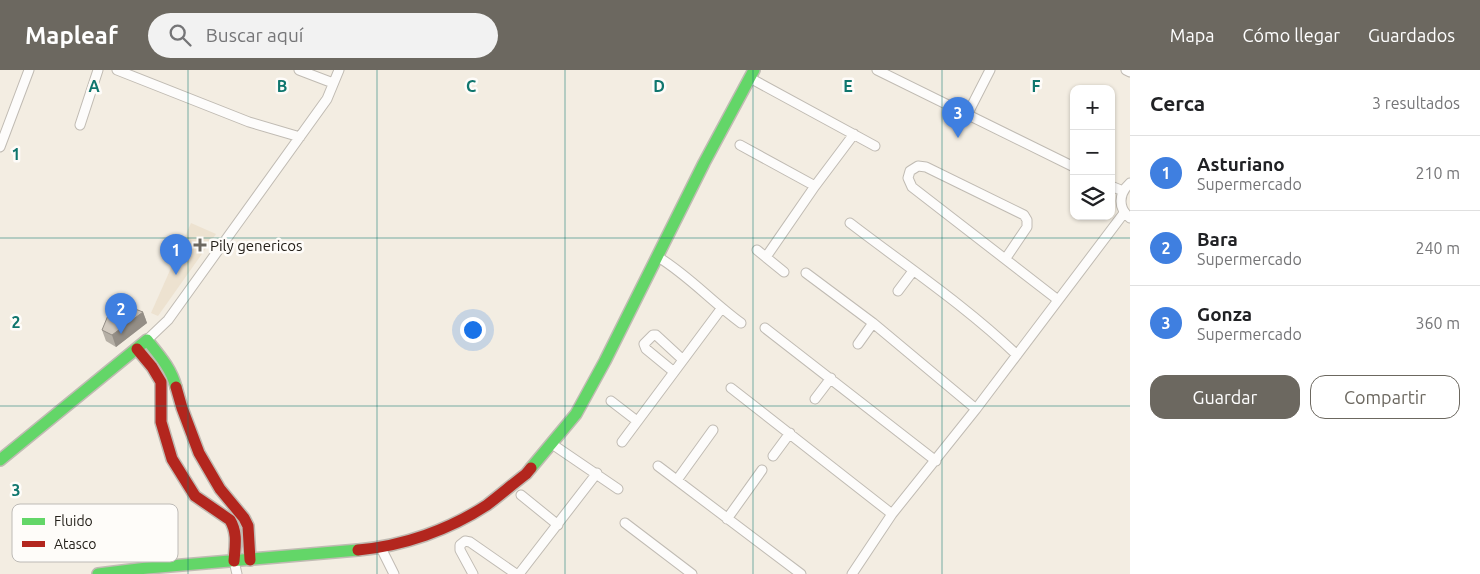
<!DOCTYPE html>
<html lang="es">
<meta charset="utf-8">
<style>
:root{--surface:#fff;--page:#f2f2f2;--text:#202124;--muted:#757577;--line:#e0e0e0;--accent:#6c6860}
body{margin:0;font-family:Ubuntu,sans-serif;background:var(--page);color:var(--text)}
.controls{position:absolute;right:15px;top:15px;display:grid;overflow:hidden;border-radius:10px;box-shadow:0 1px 4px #0004}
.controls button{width:45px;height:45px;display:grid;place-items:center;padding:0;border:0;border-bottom:1px solid var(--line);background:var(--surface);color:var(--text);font:25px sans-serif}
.you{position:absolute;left:472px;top:259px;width:18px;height:18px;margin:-12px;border:4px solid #fff;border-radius:50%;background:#1a73e8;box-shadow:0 0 0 8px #1a73e833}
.badge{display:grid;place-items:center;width:32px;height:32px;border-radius:50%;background:var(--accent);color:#fff;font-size:16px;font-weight:700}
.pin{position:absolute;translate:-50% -41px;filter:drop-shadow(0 1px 2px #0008)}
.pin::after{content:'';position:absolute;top:26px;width:18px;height:15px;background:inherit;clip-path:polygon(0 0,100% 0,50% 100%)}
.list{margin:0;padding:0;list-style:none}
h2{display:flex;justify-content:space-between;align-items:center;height:65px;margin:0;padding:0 20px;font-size:21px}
h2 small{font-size:16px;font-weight:400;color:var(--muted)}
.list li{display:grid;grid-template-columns:32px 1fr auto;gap:15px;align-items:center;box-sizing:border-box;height:75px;padding:0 20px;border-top:1px solid var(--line)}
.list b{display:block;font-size:19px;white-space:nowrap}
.list p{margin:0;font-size:16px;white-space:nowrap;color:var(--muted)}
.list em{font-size:16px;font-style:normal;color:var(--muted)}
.actions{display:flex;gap:10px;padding:15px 20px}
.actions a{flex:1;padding:11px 0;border:1px solid var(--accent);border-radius:15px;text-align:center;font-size:18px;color:var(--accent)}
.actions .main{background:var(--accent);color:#fff}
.icon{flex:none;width:28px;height:28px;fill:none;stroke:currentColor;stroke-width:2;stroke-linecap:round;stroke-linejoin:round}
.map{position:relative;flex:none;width:1130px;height:504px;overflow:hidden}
header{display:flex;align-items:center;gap:30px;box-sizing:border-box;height:70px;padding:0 25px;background:var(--accent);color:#fff}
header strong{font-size:24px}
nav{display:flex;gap:28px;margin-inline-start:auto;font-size:18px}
.search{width:350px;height:45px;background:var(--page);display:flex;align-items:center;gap:12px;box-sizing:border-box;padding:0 18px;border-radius:28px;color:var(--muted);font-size:19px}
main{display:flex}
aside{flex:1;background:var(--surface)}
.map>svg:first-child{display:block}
.built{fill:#ede2d0}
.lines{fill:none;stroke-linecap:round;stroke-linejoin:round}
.street-casing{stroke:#c0bbb3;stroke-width:11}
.fast-casing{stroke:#c0bbb3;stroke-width:14}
.jam-casing{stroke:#c0bbb3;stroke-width:14}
.street{stroke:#fdfcfb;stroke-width:9}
.fast{stroke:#63d668;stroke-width:11}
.jam{stroke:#b3261e;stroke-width:11}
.wall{fill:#b5afa5}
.shaded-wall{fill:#948e86}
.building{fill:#d3cbc0;stroke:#948e86}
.grid{fill:none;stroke:#0f766e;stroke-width:1;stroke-opacity:0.55}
.poi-dot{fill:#6c6860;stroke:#fefcf9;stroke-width:2}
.labels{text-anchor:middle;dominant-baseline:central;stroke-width:5;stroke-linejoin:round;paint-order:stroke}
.poi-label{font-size:15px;fill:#24201a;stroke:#fefcf9;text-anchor:start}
.key{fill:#fefcf9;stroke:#bdbab6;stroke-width:1}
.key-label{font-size:14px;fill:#24201a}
.grid-label{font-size:16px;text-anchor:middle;font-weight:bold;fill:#0f766e;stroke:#fefcf9;stroke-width:5;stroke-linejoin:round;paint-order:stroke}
</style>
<header>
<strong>Mapleaf</strong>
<div class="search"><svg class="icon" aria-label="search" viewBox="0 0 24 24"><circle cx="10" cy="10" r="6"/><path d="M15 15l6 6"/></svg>Buscar aquí</div>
<nav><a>Mapa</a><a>Cómo llegar</a><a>Guardados</a></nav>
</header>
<main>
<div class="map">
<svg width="1130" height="504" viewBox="0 0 1130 504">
<rect width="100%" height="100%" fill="#f3ede2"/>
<path class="built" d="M191,153L216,164L158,246L151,243Z"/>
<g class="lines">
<defs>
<path id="street" d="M117,0L249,52L300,67
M299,0L333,13
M877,0L1074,97
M1126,0L1130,2
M750,8L875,76
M967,45L990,0
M80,55L98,0
M740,75L815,116
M0,77L29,0
M1130,113C1118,124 1118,138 1130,148
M1111,116L1123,121
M850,153C906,196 966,236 1017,285
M757,180L784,202
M658,187C688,205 712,232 741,253
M766,187L815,116L854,64
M1006,188L1027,157V150L1024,145L926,97L918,96L910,101L908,108L912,117L1058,230
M806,203L873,253L976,339
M898,221L913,201
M765,258L936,391
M147,270L168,250L327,29L339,0
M858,274L873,253
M674,302L646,279L644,274L653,265H656L682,289
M731,318L892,444
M815,329L831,308
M611,331L637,351
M622,372L721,239
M552,374L618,419
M773,386L790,363
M658,396L801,504
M677,410L713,360
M521,425L558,455
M727,449L762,400
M625,453L692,504
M381,478L394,504
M234,491L237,504
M473,504L460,480V475L465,471L470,472L516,504
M519,504L597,403
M852,504L892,444L976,339L1124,143"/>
<path id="fast" d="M0,390L147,270C159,285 171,298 176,317
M531,398L576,344L605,291L704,93L754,0
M98,504L147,498L358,480"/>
<path id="jam" d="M137,279L152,297L161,312V352L172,389L195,426L230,450C238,463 235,477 234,491
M176,317L182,338L199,383L220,419L244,448L248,456L250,490
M358,480C403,476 449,460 487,435C500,425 513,414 526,404L531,398"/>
</defs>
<use href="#street" class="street-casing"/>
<use href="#fast" class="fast-casing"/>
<use href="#jam" class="jam-casing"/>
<use href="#street" class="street"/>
<use href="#fast" class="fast"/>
<use href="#jam" class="jam"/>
</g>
<path class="wall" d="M143,242L147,253L116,277L106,271L102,260Z"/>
<path class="shaded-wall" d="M143,242L147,253L116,277L112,265Z"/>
<path class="building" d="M114,231L143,242L112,265L102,260Z"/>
<path class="grid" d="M188,0V504M377,0V504M565,0V504M753,0V504M942,0V504M0,168H1130M0,336H1130"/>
<path class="poi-dot" d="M197.5 167.5h5v5h5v5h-5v5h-5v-5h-5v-5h5z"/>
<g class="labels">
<g class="poi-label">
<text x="210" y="175">Pily genericos</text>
</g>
</g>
<rect x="12" y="434" width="166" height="58" rx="8" class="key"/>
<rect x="22" y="448" width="23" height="7" fill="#63d668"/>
<rect x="22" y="471" width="23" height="6" fill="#b3261e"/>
<g class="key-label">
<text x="54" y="456">Fluido</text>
<text x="54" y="479">Atasco</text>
</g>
<g class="grid-label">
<text x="94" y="22">A</text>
<text x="282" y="22">B</text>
<text x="471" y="22">C</text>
<text x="659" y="22">D</text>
<text x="848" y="22">E</text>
<text x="1036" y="22">F</text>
<text x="16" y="90">1</text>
<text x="16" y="258">2</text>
<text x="16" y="426">3</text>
</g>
</svg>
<div class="controls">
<button>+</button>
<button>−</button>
<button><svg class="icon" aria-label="layers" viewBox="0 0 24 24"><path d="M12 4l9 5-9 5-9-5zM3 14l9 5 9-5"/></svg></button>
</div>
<div class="you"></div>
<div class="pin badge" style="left:176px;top:205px;background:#3f7fe0">1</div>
<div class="pin badge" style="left:121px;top:264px;background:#3f7fe0">2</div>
<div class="pin badge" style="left:958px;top:68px;background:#3f7fe0">3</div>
</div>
<aside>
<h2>Cerca<small>3 resultados</small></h2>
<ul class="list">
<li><span class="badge" style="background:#3f7fe0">1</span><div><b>Asturiano</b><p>Supermercado</p></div><em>210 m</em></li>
<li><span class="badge" style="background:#3f7fe0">2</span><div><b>Bara</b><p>Supermercado</p></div><em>240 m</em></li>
<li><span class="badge" style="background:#3f7fe0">3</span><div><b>Gonza</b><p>Supermercado</p></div><em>360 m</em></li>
</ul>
<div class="actions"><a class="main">Guardar</a><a>Compartir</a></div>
</aside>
</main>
